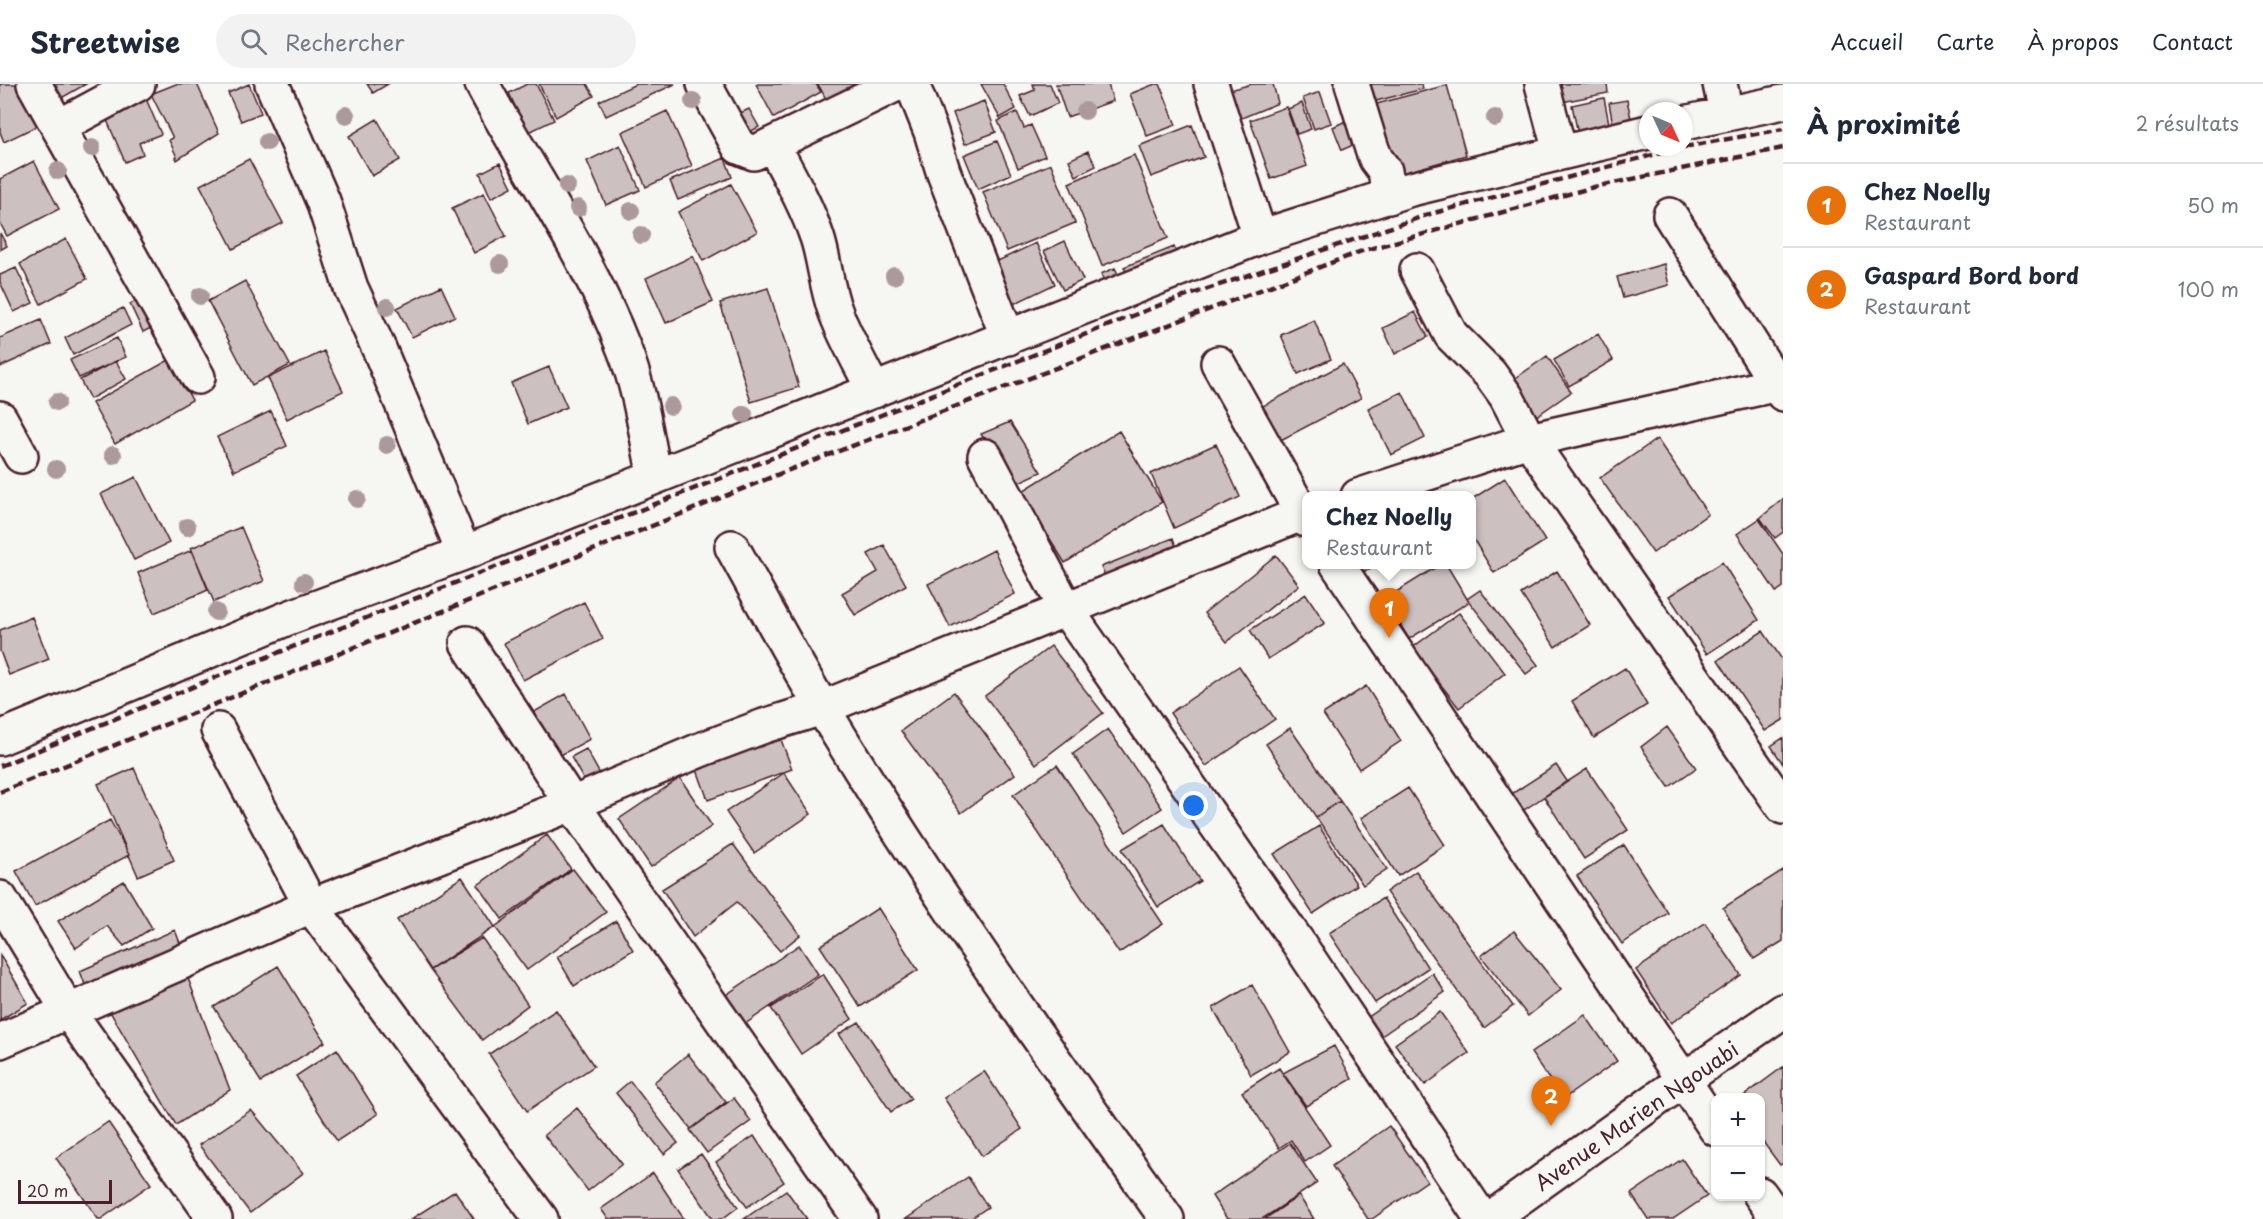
<!DOCTYPE html>
<html lang="fr">
<meta charset="utf-8">
<style>
:root{--surface:#fff;--page:#f2f2f3;--text:#1f2937;--muted:#747a83;--line:#e0e1e3;--accent:#7c3aed}
body{margin:0;font-family:"Playpen Sans",sans-serif;background:var(--page);color:var(--text)}
.controls{position:absolute;right:18px;bottom:18px;display:grid;overflow:hidden;border-radius:12px;box-shadow:0 2px 4px #0004}
.controls button{width:54px;height:54px;display:grid;place-items:center;padding:0;border:0;border-bottom:2px solid var(--line);background:var(--surface);color:var(--text);font:30px sans-serif}
.compass{position:absolute;left:1639px;top:18px;width:54px;height:54px;border-radius:50%;background:var(--surface);box-shadow:0 2px 4px #0004;rotate:134deg}
.scale{position:absolute;left:18px;bottom:15px;width:94px;box-sizing:border-box;padding-left:6px;border:3px solid #4a1f2b;border-top:0;font-size:16px;line-height:21px;white-space:nowrap;color:#4a1f2b;-webkit-text-stroke:4px #f6f6f2;paint-order:stroke}
.you{position:absolute;left:1194px;top:722px;width:21px;height:21px;margin:-15px;border:4px solid #fff;border-radius:50%;background:#1a73e8;box-shadow:0 0 0 9px #1a73e833}
.badge{display:grid;place-items:center;width:39px;height:39px;border-radius:50%;background:var(--accent);color:#fff;font-size:20px;font-weight:700}
.pin{position:absolute;translate:-50% -50px;filter:drop-shadow(0 2px 3px #0008)}
.pin::after{content:'';position:absolute;top:32px;width:21px;height:18px;background:inherit;clip-path:polygon(0 0,100% 0,50% 100%)}
.popup{position:absolute;left:1302px;top:407px;width:174px;height:78px;box-sizing:border-box;display:grid;place-content:center;border-radius:12px;background:var(--surface);filter:drop-shadow(0 2px 4px #0005);font-size:20px;white-space:nowrap;color:var(--muted)}
.popup b{font-size:22px;color:var(--text)}
.popup::after{content:'';position:absolute;left:50%;top:100%;margin-left:-12px;border:12px solid transparent;border-top-color:var(--surface)}
.list{margin:0;padding:0;list-style:none}
h2{display:flex;justify-content:space-between;align-items:center;height:78px;margin:0;padding:0 24px;font-size:26px}
h2 small{font-size:20px;font-weight:400;color:var(--muted)}
.list li{display:grid;grid-template-columns:39px 1fr auto;gap:18px;align-items:center;box-sizing:border-box;height:84px;padding:0 24px;border-top:2px solid var(--line)}
.list b{display:block;font-size:22px;white-space:nowrap}
.list p{margin:0;font-size:20px;white-space:nowrap;color:var(--muted)}
.list em{font-size:20px;font-style:normal;color:var(--muted)}
.icon{flex:none;width:33px;height:33px;fill:none;stroke:currentColor;stroke-width:2;stroke-linecap:round;stroke-linejoin:round}
.map{position:relative;flex:none;width:1783px;height:1135px;overflow:hidden}
header{display:flex;align-items:center;gap:36px;box-sizing:border-box;height:84px;padding:0 30px;background:var(--surface);border-bottom:2px solid var(--line)}
header strong{font-size:28px}
nav{display:flex;gap:33px;margin-inline-start:auto;font-size:21px}
.search{width:420px;height:54px;background:var(--page);display:flex;align-items:center;gap:15px;box-sizing:border-box;padding:0 21px;border-radius:33px;color:var(--muted);font-size:22px}
main{display:flex}
aside{flex:1;background:var(--surface)}
.map>svg:first-child{display:block}
.building{fill:#ccc1c0;stroke:#4a1f2b;stroke-width:1.5}
.lines{fill:none;stroke-linecap:round;stroke-linejoin:round}
.street-casing{stroke:#4a1f2b;stroke-width:38}
.secondary-casing{stroke:#4a1f2b;stroke-width:38}
.street{stroke:#f6f6f2;stroke-width:33}
.secondary{stroke:#f6f6f2;stroke-width:33}
.rail{stroke:#4a1f2b;stroke-width:4.5;stroke-dasharray:9 4.5;stroke-linecap:butt}
.tree{fill:#ac999c}
.labels{text-anchor:middle;dominant-baseline:central;stroke-width:4.5;stroke-linejoin:round;paint-order:stroke}
.street-label{font-size:21px;fill:#4a1f2b;stroke:#f6f6f2}
</style>
<header>
<strong>Streetwise</strong>
<div class="search"><svg class="icon" aria-label="search" viewBox="0 0 24 24"><circle cx="10" cy="10" r="6"/><path d="M15 15l6 6"/></svg>Rechercher</div>
<nav><a>Accueil</a><a>Carte</a><a>À propos</a><a>Contact</a></nav>
</header>
<main>
<div class="map">
<svg width="1783" height="1135" viewBox="0 0 1783 1135">
<rect width="100%" height="100%" fill="#f6f6f2"/>
<filter id="ink" filterUnits="userSpaceOnUse"><feTurbulence type="fractalNoise" baseFrequency=".0167" numOctaves="2"/><feDisplacementMap in="SourceGraphic" scale="12" xChannelSelector="R" yChannelSelector="G"/><feConvolveMatrix kernelMatrix="1 2 1 2 8 2 1 2 1" color-interpolation-filters="sRGB"/></filter>
<g filter="url(#ink)">
<path class="building" d="M0,0H22L41,40L4,58L0,48Z
M49,0H86L58,16Z
M176,0H197L219,49L177,76L176,74L177,73L169,56L173,54L151,10Z
M249,0L261,29L241,37L228,9Z
M367,0H388L373,9Z
M527,0H536L554,36L527,49L509,9Z
M539,0H587L594,12L556,33Z
M636,0H675L606,32L599,17Z
M756,0H816L821,8L774,34Z
M818,0H868L833,28Z
M981,0H1003L1016,25L1000,34Z
M1033,0H1050L1058,19L1030,32L1020,12L1035,6Z
M1056,0H1108L1113,17L1067,33Z
M1155,0H1160L1176,41L1147,52L1130,10Z
M1252,0H1273L1278,19L1232,38L1223,8Z
M1367,0H1422L1423,5L1372,18Z
M1547,0H1607L1608,9L1551,20Z
M1447,1L1466,71L1392,92L1373,21Z
M1320,8L1331,39L1314,45L1303,14Z
M144,10L161,50L139,59L143,70L125,78L103,27Z
M1604,14L1611,50L1579,55L1572,21Z
M1627,16L1634,48L1615,52L1609,19Z
M984,17L996,48L965,60L953,29Z
M1302,19L1311,45L1297,50L1288,25Z
M1286,23L1307,82L1271,95L1250,36Z
M749,25L759,43L744,51L734,32Z
M667,27L692,82L646,103L622,48Z
M1017,28L1024,44L1031,41L1045,72L1018,84L998,37Z
M1352,34L1362,57L1342,66L1333,43Z
M377,35L400,76L372,92L349,52Z
M1192,41L1204,73L1151,93L1139,62Z
M997,57L1011,90L978,105L964,71Z
M620,61L640,106L606,121L587,77Z
M1088,67L1096,82L1076,92L1069,76Z
M1134,71L1168,154L1102,182L1069,99Z
M725,74L732,93L678,116L670,97Z
M249,75L283,139L233,165L200,101Z
M34,77L59,125L7,152L0,139V95Z
M500,79L512,103L491,114L480,89Z
M1051,80L1075,139L1007,167L983,108Z
M731,100L757,148L703,177L678,128Z
M484,109L506,152L474,169L452,124Z
M0,149L7,162L0,166Z
M66,155L87,195L41,220L20,180Z
M1065,157L1083,196L1063,206L1044,167Z
M1036,159L1055,200L1005,224L985,183Z
M1174,163L1180,179L1131,200L1124,183Z
M693,172L713,218L666,239L646,194Z
M1664,180L1669,201L1623,214L1617,193Z
M16,184L33,219L14,228L0,198V191Z
M1115,184L1124,203L1110,210L1101,190Z
M245,197L290,281L252,301L208,217Z
M441,202L455,232L412,253L397,224Z
M768,204L799,303L751,318L720,219Z
M143,214L157,241L143,248L130,220Z
M123,224L131,241L73,271L65,254Z
M1415,228L1428,253L1395,270L1383,244Z
M41,236L51,260L0,283V254Z
M1314,236L1331,275L1298,290L1281,251Z
M1598,250L1613,276L1569,302L1554,276Z
M117,254L126,273L79,294L70,276Z
M324,267L343,307L287,335L268,294Z
M1547,272L1571,308L1535,333L1510,298Z
M169,276L192,316L115,360L92,319Z
M116,277L126,295L90,315L80,296Z
M1343,280L1361,314L1277,358L1259,324Z
M549,283L567,323L528,340L511,299Z
M1402,308L1425,354L1391,371L1368,324Z
M271,327L287,362L234,387L217,353Z
M1010,338L1041,388L1013,401L981,350Z
M1119,347L1162,418L1065,479L1021,408Z
M1657,355L1708,430L1653,469L1600,394Z
M1216,360L1240,413L1174,444L1151,390Z
M136,393L169,459L134,476L101,410Z
M1505,394L1545,457L1494,489L1472,453V415Z
M1783,415V448L1775,454L1760,434Z
M1759,435L1783,470V503L1776,508L1737,450Z
M241,443L264,497L214,518L191,464Z
M1173,454L1179,471L1108,499L1101,483Z
M884,461L906,501L855,531L842,509L878,488L868,470Z
M192,466L208,506L154,529L138,489Z
M994,466L1015,510L950,543L928,500Z
M1276,471L1299,501L1227,558L1204,529Z
M1722,478L1759,536L1707,570L1669,512Z
M1359,480H1378L1363,488Z
M1441,480H1446L1469,518L1409,555L1385,515Z
M1557,487L1590,541L1555,563L1521,510Z
M1480,506L1538,581L1526,590L1467,515Z
M1306,510L1325,539L1268,575L1250,546Z
M584,518L603,555L523,596L504,559Z
M1459,529L1505,589L1459,624L1412,564Z
M32,533L49,575L9,591L0,567V546Z
M1763,547L1783,577V636L1765,647L1718,576Z
M1051,562L1103,629L1036,680L985,612Z
M1239,582L1275,635L1206,682L1170,629Z
M1625,584L1647,621L1594,654L1572,617Z
M1366,602L1401,657L1359,685L1323,630Z
M954,608L1015,690L961,729L901,647Z
M566,610L590,655L557,673L534,628Z
M1667,643L1696,684L1669,703L1641,663Z
M1290,644L1340,717L1316,733L1266,660Z
M1108,645L1162,724L1126,748L1073,670Z
M780,653L792,685L708,716L696,683Z
M1783,654V680L1771,662Z
M586,665L602,694L587,702L571,673Z
M1057,681L1163,840L1119,869L1013,711Z
M1556,681L1567,697L1518,730L1507,713Z
M134,684L174,776L138,792L98,700Z
M1587,685L1628,746L1584,775L1544,713Z
M784,689L811,730L754,769L726,728Z
M680,694L712,742L651,783L619,735Z
M1408,704L1445,761L1398,792L1361,734Z
M1340,717L1387,785L1363,801L1316,733Z
M110,736L129,771L35,822L16,787Z
M1164,740L1200,797L1158,823L1122,765Z
M1319,742L1357,801L1313,830L1274,770Z
M547,751L571,785L502,835L478,801Z
M733,760L800,851L780,867L737,818L693,853L662,805Z
M1624,761L1668,829L1622,860L1577,792Z
M573,785L606,828L527,886L495,843Z
M1783,786V857L1754,875L1723,824Z
M1416,787L1513,922L1484,944L1386,808Z
M462,793L495,843L430,886L397,836Z
M124,797L152,844L124,862L107,842L76,864L58,837Z
M1383,814L1428,884L1375,919L1329,849Z
M878,824L918,886L860,923L820,862Z
M616,837L633,866L574,902L557,873Z
M1705,839L1741,891L1671,939L1636,886Z
M175,846L187,877L91,917L80,887Z
M1514,847L1561,906L1528,932L1481,872Z
M482,854L528,921L482,956L430,886Z
M799,861L818,890L745,940L726,911Z
M0,871L28,919L0,936Z
M278,882L325,958L261,998L214,923Z
M186,889L230,1006L176,1041L105,919Z
M1432,889L1445,908L1380,953L1367,934Z
M823,890L852,935L801,970L771,924Z
M1252,901L1290,968L1251,991L1213,924Z
M556,926L594,982L527,1027L489,970Z
M1440,928L1469,969L1425,1001L1395,960Z
M1585,931L1617,977L1563,1015L1531,969Z
M859,938L911,1015L891,1028L839,950Z
M1334,962L1352,995L1306,1022L1283,989Z
M337,965L378,1030L337,1057L296,992Z
M688,970L726,1018L691,1045L654,998Z
M1783,983V1079L1780,1081L1760,1054V1014H1741Z
M1279,984L1330,1061L1305,1078L1291,1056L1279,1064L1242,1008Z
M984,987L1022,1045L982,1072L944,1014Z
M630,997L678,1059L664,1070L616,1009Z
M734,1014L751,1037L707,1069L690,1046Z
M577,1024L622,1080L588,1107L544,1051Z
M251,1026L303,1089L250,1129L199,1061Z
M108,1038L151,1100L101,1135H98L56,1074Z
M1389,1042L1427,1097L1372,1135H1368L1332,1082Z
M754,1052L784,1098L747,1123L716,1078Z
M1290,1059L1317,1099L1262,1135H1227L1212,1112Z
M701,1070L738,1123L722,1135H713L678,1085Z
M1682,1075L1707,1112L1673,1135H1648L1631,1110Z
M653,1089L684,1135H608L601,1125Z
M968,1093L988,1123L970,1135H906Z
M786,1106L807,1135H744Z
M455,1107L474,1135H411Z
M1299,1112L1314,1135H1265Z"/>
<g class="lines">
<defs>
<path id="street" d="M34,0L198,293
M272,0L323,117L351,204L380,267L464,469
M482,0C529,88 588,171 624,265C640,305 646,350 655,393
M704,0L739,63L754,69L897,0
M912,0L931,48L943,87L1008,254
M1211,0L1260,153
M1352,0L1372,65L1376,75L1385,87L1389,113
M1542,0L1560,68
M1720,0L1726,29
M1684,39L1783,18
M58,43L138,0
M773,61C789,91 806,121 817,153C825,177 826,204 836,229C846,255 861,281 874,307
M1670,131L1783,310
M1417,186L1451,251L1490,290L1506,312L1529,356L1783,723
M1218,279L1306,436
M0,334L21,372
M985,372L1066,525L1299,860L1482,1135
M1358,412L1529,356L1783,299
M732,463C762,517 791,572 823,625C929,801 1048,968 1167,1135
M1337,480L1716,1045
M467,559L572,720L860,1135
M218,646L311,822L541,1135
M0,654L288,534L464,469L1260,153L1411,105L1648,48
M0,814L69,928L215,1135
M0,957L311,822L572,720L700,666L764,642L822,624L1306,428
M1760,1110L1778,1135"/>
<path id="secondary" d="M1490,1135L1682,997L1783,927"/>
</defs>
<use href="#street" class="street-casing"/>
<use href="#secondary" class="secondary-casing"/>
<use href="#street" class="street"/>
<use href="#secondary" class="secondary"/>
<path class="rail" d="M1684,63L1783,45
M0,682L224,590L1160,221L1430,130L1683,63
M0,708L784,388L1362,167L1594,103L1783,64"/>
</g>
<g class="tree">
<circle cx="693" cy="17" r="9"/>
<circle cx="1085" cy="27" r="9"/>
<circle cx="346" cy="31" r="9"/>
<circle cx="1495" cy="34" r="9"/>
<circle cx="267" cy="58" r="9"/>
<circle cx="92" cy="64" r="9"/>
<circle cx="58" cy="87" r="9"/>
<circle cx="567" cy="102" r="9"/>
<circle cx="578" cy="124" r="9"/>
<circle cx="631" cy="127" r="9"/>
<circle cx="641" cy="151" r="9"/>
<circle cx="500" cy="180" r="9"/>
<circle cx="894" cy="192" r="9"/>
<circle cx="200" cy="212" r="9"/>
<circle cx="387" cy="223" r="9"/>
<circle cx="57" cy="318" r="9"/>
<circle cx="671" cy="322" r="9"/>
<circle cx="744" cy="330" r="9"/>
<circle cx="387" cy="361" r="9"/>
<circle cx="113" cy="371" r="9"/>
<circle cx="56" cy="385" r="9"/>
<circle cx="357" cy="415" r="9"/>
<circle cx="187" cy="443" r="9"/>
<circle cx="304" cy="498" r="9"/>
<circle cx="216" cy="528" r="9"/>
</g>
</g>
<g class="labels">
<g class="street-label">
<text transform="translate(1636 1031) rotate(-35)">Avenue Marien Ngouabi</text>
</g>
</g>
</svg>
<div class="controls">
<button>+</button>
<button>−</button>
</div>
<svg class="compass" viewBox="-18 -18 36 36"><path d="M0-13l5 13h-10z" fill="#e53935"/><path d="M0 13l5-13h-10z" fill="#747a83"/></svg>
<div class="scale">20 m</div>
<div class="you"></div>
<div class="pin badge" style="left:1389px;top:554px;background:#e8710a">1</div>
<div class="popup"><b>Chez Noelly</b>Restaurant</div>
<div class="pin badge" style="left:1551px;top:1042px;background:#e8710a">2</div>
</div>
<aside>
<h2>À proximité<small>2 résultats</small></h2>
<ul class="list">
<li><span class="badge" style="background:#e8710a">1</span><div><b>Chez Noelly</b><p>Restaurant</p></div><em>50 m</em></li>
<li><span class="badge" style="background:#e8710a">2</span><div><b>Gaspard Bord bord</b><p>Restaurant</p></div><em>100 m</em></li>
</ul>
</aside>
</main>
